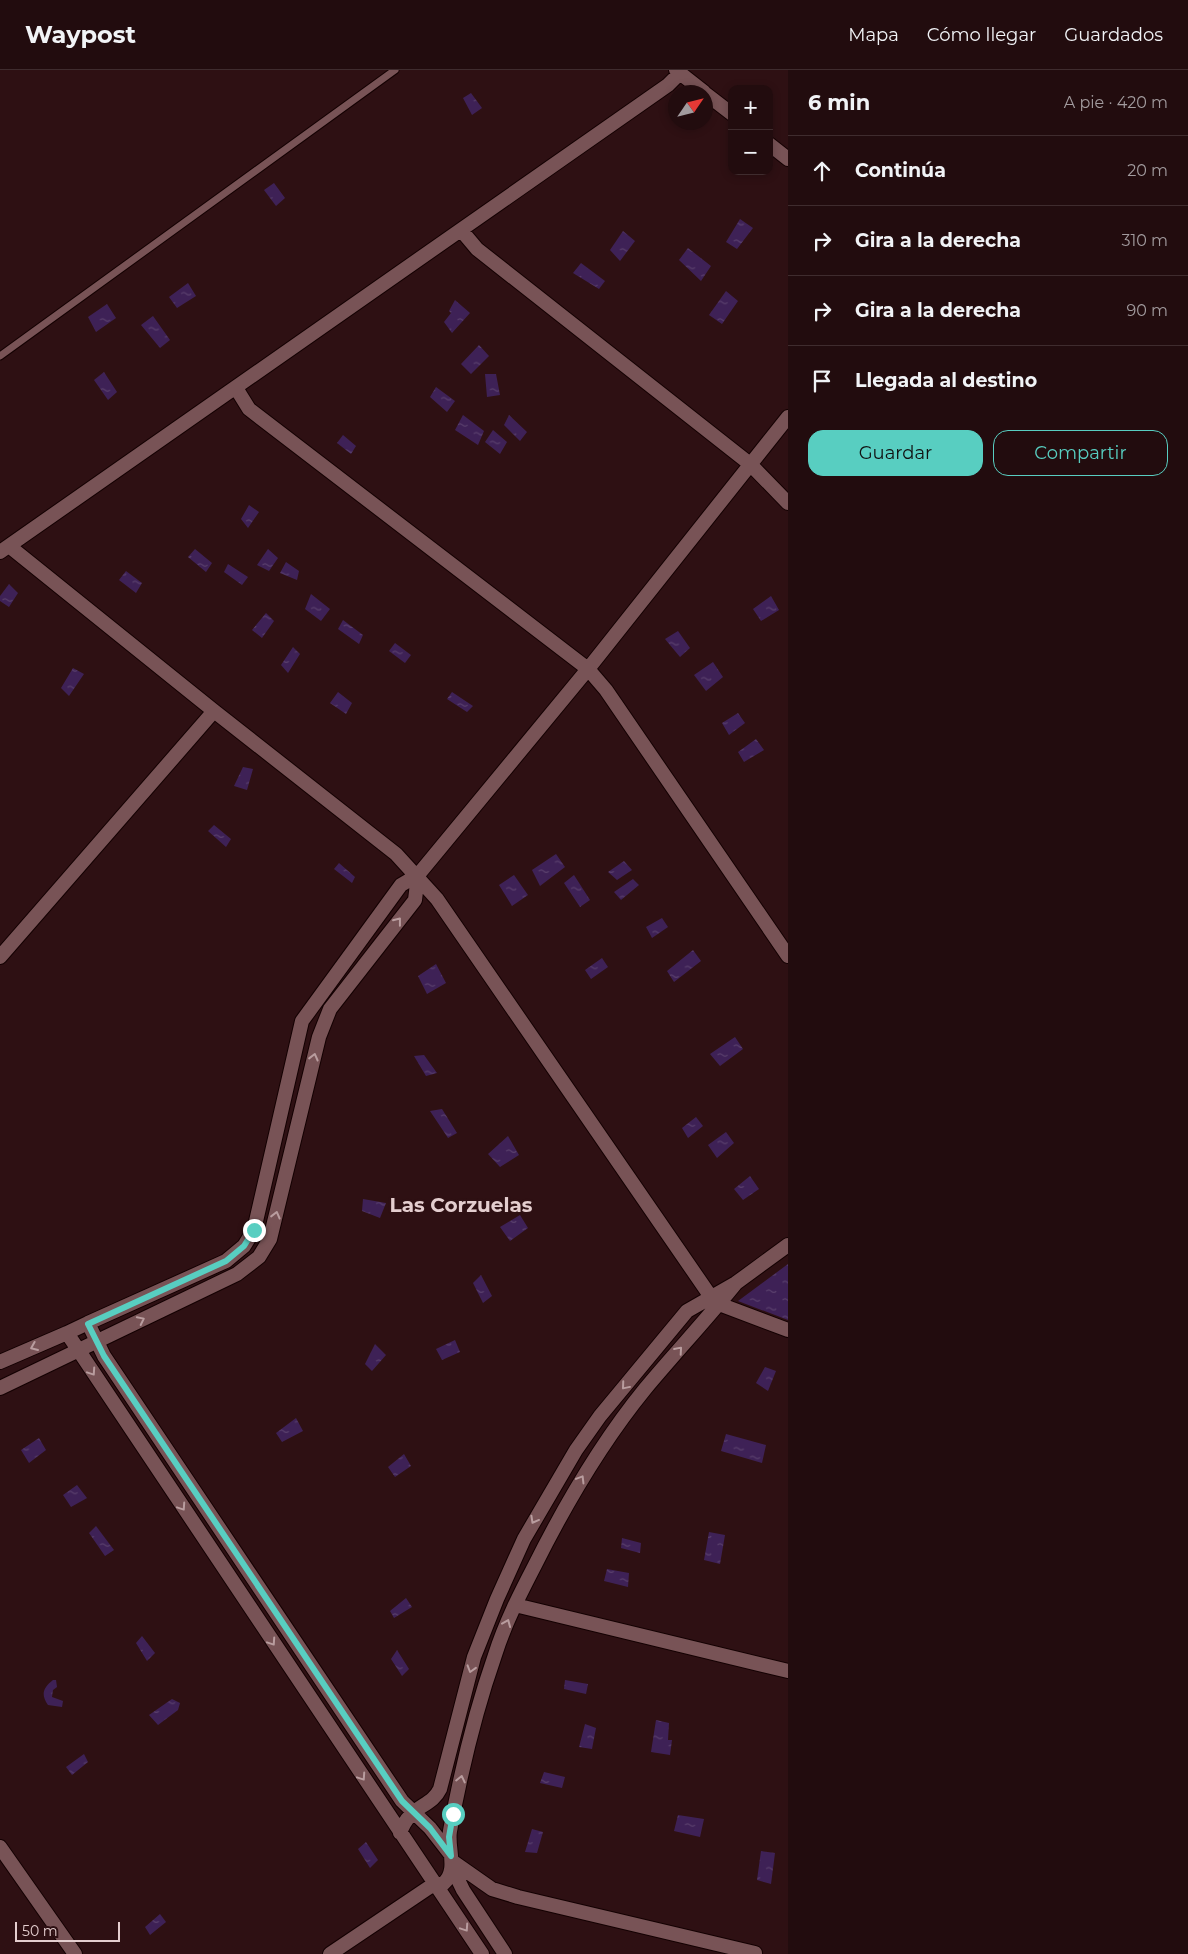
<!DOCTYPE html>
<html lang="es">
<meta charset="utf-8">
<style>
:root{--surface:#220c0e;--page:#2a1517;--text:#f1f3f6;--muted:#a29b9e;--line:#3f2c2e;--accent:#58cec1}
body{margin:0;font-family:Montserrat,sans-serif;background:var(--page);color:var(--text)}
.controls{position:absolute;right:15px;top:15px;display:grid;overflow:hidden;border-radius:10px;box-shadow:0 2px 8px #0003}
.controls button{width:45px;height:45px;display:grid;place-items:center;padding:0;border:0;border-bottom:1px solid var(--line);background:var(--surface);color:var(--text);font:25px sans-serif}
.compass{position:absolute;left:668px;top:15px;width:45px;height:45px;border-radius:50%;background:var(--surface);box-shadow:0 2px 8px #0003;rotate:55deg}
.scale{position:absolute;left:15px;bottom:12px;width:105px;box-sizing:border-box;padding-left:5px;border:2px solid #e4cecf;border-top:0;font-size:14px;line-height:18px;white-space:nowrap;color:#e4cecf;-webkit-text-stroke:4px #2e1013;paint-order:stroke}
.stop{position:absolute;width:15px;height:15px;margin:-11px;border:4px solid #58cec1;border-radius:50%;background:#fff}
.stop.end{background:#58cec1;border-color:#fff;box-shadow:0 1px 5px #0008}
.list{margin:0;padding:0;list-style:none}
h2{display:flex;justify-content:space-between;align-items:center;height:65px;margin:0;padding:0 20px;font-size:21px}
h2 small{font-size:16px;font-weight:400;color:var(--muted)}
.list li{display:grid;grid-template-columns:32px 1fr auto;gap:15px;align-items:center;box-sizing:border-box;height:70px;padding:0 20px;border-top:1px solid var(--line)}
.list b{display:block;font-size:19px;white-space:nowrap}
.list em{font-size:16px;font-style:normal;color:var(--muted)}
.actions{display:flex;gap:10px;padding:15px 20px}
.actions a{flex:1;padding:11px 0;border:1px solid var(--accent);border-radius:15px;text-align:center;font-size:18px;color:var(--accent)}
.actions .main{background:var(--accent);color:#111}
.icon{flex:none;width:28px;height:28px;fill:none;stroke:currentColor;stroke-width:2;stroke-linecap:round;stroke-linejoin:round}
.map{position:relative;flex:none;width:788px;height:1884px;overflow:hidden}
header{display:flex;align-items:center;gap:30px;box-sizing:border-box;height:70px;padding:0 25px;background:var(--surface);border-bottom:1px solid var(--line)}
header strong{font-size:24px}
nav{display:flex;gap:28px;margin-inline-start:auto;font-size:18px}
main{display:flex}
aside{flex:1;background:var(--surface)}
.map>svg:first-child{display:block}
.water{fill:url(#water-ripples)}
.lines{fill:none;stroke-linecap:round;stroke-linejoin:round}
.lane-casing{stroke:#140002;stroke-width:9}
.street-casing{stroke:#140002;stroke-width:16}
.lane{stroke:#785356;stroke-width:7}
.street{stroke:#785356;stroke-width:14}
.oneway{stroke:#b99d9f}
.route{stroke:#58cec1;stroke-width:6}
.labels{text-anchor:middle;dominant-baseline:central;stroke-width:4.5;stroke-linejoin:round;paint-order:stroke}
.district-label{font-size:20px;font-weight:bold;fill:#e4cecf;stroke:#2e1013}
</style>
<header>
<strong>Waypost</strong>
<nav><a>Mapa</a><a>Cómo llegar</a><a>Guardados</a></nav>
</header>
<main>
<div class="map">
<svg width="788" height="1884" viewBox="0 0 788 1884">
<defs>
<pattern id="water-ripples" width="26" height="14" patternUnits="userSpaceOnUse" patternTransform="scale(1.25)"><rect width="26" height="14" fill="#3e2156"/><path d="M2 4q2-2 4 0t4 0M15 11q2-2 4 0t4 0" fill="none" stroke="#5a406d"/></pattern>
</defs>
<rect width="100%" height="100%" fill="#2e1013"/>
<path class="water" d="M471,23L482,38L472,45L463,28Z
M274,113L285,128L276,136L264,120Z
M740,149L753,158L737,179L726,172Z
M623,161L635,171L620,191L610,180Z
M688,178L711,196L701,211L679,190Z
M581,193L605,211L599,219L573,203Z
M188,213L196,226L177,238L169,227Z
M726,221L738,231L722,254L709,245Z
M455,230L470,243L452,263L444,252L451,243L449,241Z
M107,234L116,248L96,262L88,247Z
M153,246L170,270L160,278L141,255Z
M479,275L489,286L471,304L461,294Z
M104,302L117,322L108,330L94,310Z
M485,304H496L500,325L487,327Z
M436,317L455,331L447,342L430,327Z
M463,345L484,361L478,375L455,360Z
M509,345L527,362L520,371L504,355Z
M493,360L507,372L500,384L485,372Z
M343,365L356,376L351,384L337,373Z
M249,435L259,442L248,458L241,449Z
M195,479L212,493L206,502L188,487Z
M268,479L278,488L269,501L257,495Z
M286,492L299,501L297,510L280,503Z
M228,494L248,507L242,515L224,502Z
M126,501L142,513L136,523L119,510Z
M9,514L18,523L9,537L0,531V526Z
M311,524L330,539L321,551L305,539Z
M771,526L779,540L761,551L753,539Z
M266,543L274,551L262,568L252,560Z
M343,550L363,565L359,574L338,559Z
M678,561L690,578L680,587L665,569Z
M395,573L411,585L405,593L389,581Z
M293,577L300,584L288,603L281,595Z
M713,592L723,607L706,621L694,605Z
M73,598L84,604L69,626L61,618Z
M338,622L352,633L346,644L330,633Z
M452,622L473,636L467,642L447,629Z
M738,643L745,653L729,665L722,653Z
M756,669L764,680L744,692L738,682Z
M243,697L253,699L247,720L234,716Z
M214,755L231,769L226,777L208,761Z
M556,784L565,797L540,816L532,800Z
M624,791L632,800L617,810L608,802Z
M339,793L355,807L352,813L334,799Z
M514,805L528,825L512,836L499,815Z
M574,805L590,830L580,837L564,813Z
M633,809L639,815L621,830L614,822Z
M662,848L668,857L652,868L646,857Z
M693,880L701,891L674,912L667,901Z
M602,888L608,897L591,909L585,900Z
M436,894L446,913L427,924L418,906Z
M735,967L743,979L720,996L710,984Z
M424,985L437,1003L426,1006L414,986Z
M442,1039L457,1063L448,1068L430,1041Z
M696,1047L703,1056L688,1068L682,1058Z
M726,1062L734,1073L717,1088L708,1075Z
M508,1066L519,1085L500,1097L488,1084Z
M750,1106L759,1119L743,1130L734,1119Z
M363,1129L386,1133L380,1148L362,1141Z
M520,1145L528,1158L510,1171L500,1157Z
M788,1194V1250L738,1231Z
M481,1205L492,1226L483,1233L473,1213Z
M455,1270L460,1282L442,1290L436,1279Z
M375,1274L386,1285L372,1301L365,1294Z
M765,1297L776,1301L768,1321L756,1313Z
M296,1348L303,1361L282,1372L276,1363Z
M726,1364L766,1375L762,1393L721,1381Z
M39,1368L46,1380L29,1393L21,1380Z
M404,1384L411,1396L395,1407L388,1397Z
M77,1415L87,1428L71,1437L63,1425Z
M96,1456L114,1480L105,1486L89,1463Z
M709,1462L725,1465L720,1494L704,1490Z
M622,1468L641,1473L640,1483L621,1478Z
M607,1499L629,1503L628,1517L604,1511Z
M406,1528L412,1537L394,1548L390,1541Z
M142,1566L155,1583L147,1591L136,1573Z
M397,1580L409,1599L402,1606L391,1589Z
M53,1610H56L57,1617L53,1620L52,1627L63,1631L62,1637L48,1635C40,1624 44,1617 53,1610Z
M565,1610L588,1614L586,1624L564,1619Z
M172,1629L180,1633L178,1640L158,1655L149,1645Z
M656,1650L669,1653L668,1670H672L670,1685L651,1682Z
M585,1654L596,1658L592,1679L579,1677Z
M84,1684L88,1692L72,1705L66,1697Z
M544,1702L565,1707L562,1718L540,1713Z
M678,1745L704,1749L700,1767L674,1761Z
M532,1759L543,1762L537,1783L525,1782Z
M366,1772L378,1790L370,1798L358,1779Z
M761,1781L775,1783L771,1814L757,1810Z
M160,1844L166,1852L150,1865L145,1857Z"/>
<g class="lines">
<defs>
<path id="lane" d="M0,286L395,0"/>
<path id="street" d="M676,0L704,22
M706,24L732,44
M769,74L788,89
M461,160L477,179L750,394L788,433
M236,318L249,339L588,599L606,620L788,886
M9,476L214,641L396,784L437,829L711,1227L719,1234L788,1260
M0,482L668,15L680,3
M418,805L588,599L788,347
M0,887L214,641
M0,1292L67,1263
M0,1318L237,1204L259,1187L270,1169L319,967L330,939L415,830L418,805L401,815L302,951L254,1160L244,1176L226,1191L88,1253
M515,1535L788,1601
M400,1763C410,1734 431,1738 440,1719L474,1587L497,1529L524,1469L576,1380L600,1346L687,1241L736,1213L788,1175
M0,1777L75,1884
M451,1785L430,1758L402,1731L104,1286L88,1253L67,1263L482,1884
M452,1791L492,1819L518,1827L755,1883
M452,1797L463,1820L505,1884
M330,1884L434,1814H443C459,1800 447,1779 450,1761C461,1701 475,1642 495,1585C505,1553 520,1524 535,1495C566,1433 601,1373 645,1319C675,1283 707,1249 736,1213"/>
</defs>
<use href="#lane" class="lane-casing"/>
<use href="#street" class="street-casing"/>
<use href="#lane" class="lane"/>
<use href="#street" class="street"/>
</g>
<defs><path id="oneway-chevron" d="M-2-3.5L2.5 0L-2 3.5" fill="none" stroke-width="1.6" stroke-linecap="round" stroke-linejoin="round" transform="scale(1.25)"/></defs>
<g class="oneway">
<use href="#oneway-chevron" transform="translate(398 851) rotate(-52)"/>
<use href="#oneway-chevron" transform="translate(314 987) rotate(-76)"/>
<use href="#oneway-chevron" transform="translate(276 1145) rotate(-76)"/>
<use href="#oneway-chevron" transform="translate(141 1250) rotate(-26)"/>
<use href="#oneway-chevron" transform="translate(34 1277) rotate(157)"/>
<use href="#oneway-chevron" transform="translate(679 1280) rotate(-49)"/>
<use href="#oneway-chevron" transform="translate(92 1302) rotate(56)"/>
<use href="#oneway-chevron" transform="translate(625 1316) rotate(130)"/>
<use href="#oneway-chevron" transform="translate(581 1409) rotate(-59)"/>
<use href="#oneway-chevron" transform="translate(182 1437) rotate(56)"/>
<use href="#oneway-chevron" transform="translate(534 1450) rotate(119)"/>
<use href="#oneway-chevron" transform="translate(507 1553) rotate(-67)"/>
<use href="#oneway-chevron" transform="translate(272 1572) rotate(56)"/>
<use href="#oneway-chevron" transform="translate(471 1599) rotate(107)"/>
<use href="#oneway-chevron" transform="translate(362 1707) rotate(56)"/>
<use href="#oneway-chevron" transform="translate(461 1709) rotate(-77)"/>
<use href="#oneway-chevron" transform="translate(465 1858) rotate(56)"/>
</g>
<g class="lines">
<path class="route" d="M254,1160L244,1176L226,1191L88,1254L104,1286L402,1731L430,1758L451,1786L449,1767L453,1744"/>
</g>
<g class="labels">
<g class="district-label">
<text x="461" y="1135">Las Corzuelas</text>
</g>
</g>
</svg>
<div class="controls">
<button>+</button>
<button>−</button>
</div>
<svg class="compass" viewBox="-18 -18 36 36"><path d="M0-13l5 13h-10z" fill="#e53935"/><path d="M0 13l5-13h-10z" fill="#a29b9e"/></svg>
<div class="scale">50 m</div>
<div class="stop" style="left:453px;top:1744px"></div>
<div class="stop end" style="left:254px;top:1160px"></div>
</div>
<aside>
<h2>6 min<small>A pie · 420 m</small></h2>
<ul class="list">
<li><svg class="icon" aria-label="ahead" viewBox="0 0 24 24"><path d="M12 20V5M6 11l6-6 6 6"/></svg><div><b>Continúa</b></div><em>20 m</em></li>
<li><svg class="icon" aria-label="right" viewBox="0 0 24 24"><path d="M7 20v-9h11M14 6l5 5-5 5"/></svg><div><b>Gira a la derecha</b></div><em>310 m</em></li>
<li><svg class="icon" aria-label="right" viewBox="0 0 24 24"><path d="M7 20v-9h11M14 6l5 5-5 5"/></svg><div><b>Gira a la derecha</b></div><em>90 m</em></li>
<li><svg class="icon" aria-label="arrive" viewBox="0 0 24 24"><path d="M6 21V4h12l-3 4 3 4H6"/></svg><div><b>Llegada al destino</b></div></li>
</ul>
<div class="actions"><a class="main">Guardar</a><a>Compartir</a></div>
</aside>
</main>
